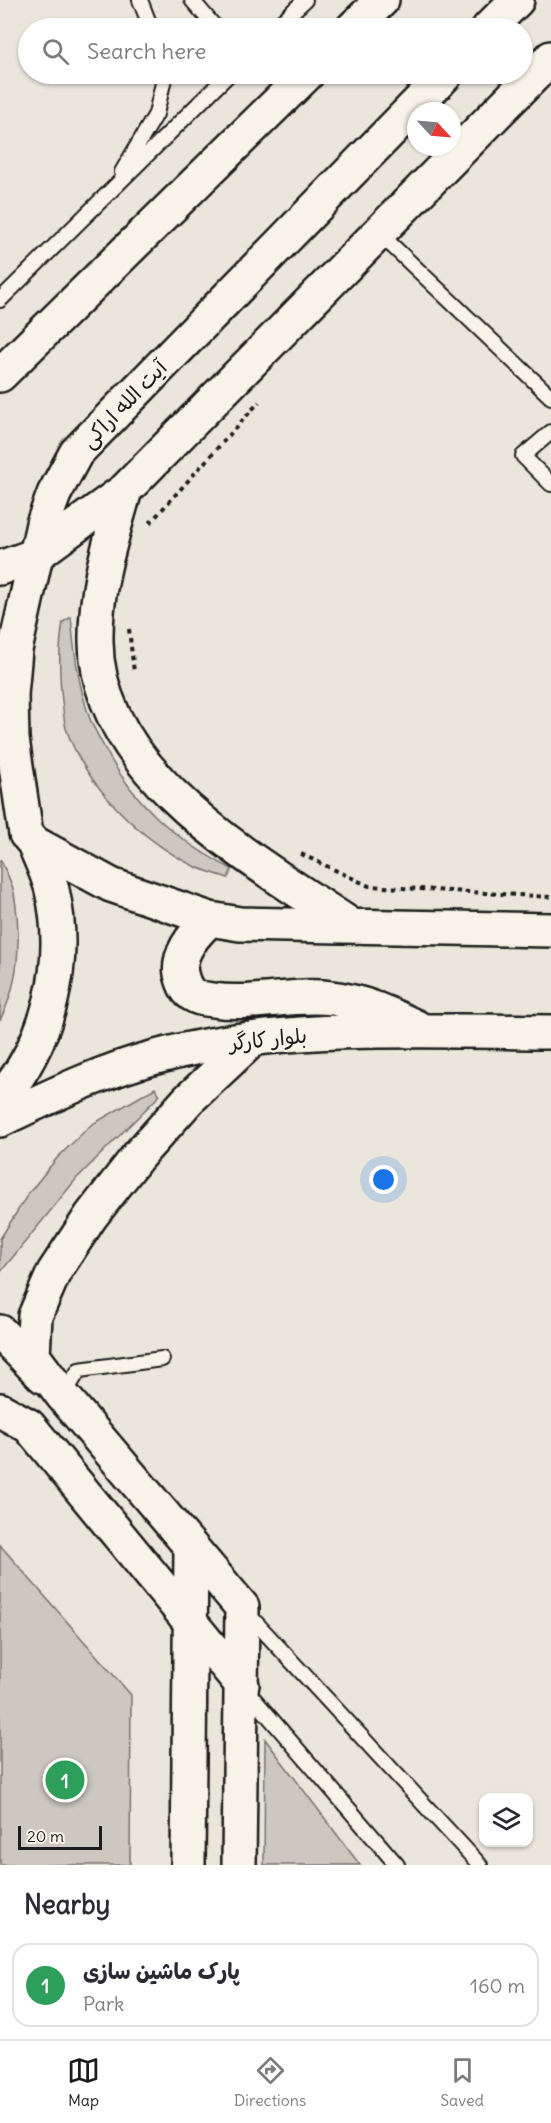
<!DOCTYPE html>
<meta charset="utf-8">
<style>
:root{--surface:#fff;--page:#f7f7f7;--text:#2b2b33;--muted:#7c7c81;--line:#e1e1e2;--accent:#1c1c1c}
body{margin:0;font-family:Delius,"Playpen Sans Arabic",sans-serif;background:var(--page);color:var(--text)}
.controls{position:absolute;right:18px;bottom:18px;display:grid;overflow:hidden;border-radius:12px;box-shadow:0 2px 4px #0004}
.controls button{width:54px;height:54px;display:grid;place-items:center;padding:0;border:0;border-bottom:2px solid var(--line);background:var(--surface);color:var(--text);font:30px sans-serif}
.compass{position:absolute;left:407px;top:102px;width:54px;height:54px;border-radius:50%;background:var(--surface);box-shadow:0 2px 4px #0004;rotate:116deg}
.scale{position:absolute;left:18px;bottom:15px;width:84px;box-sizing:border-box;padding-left:6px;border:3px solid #1c1c1c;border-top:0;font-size:16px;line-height:21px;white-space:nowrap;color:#1c1c1c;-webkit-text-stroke:4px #f7f3e8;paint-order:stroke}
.you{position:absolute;left:384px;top:1180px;width:21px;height:21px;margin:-15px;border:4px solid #fff;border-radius:50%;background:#1a73e8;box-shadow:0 0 0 9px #1a73e833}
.badge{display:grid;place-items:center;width:39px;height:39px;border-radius:50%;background:var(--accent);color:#fff;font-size:20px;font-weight:700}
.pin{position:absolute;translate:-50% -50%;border:3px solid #fff;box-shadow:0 2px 6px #0006}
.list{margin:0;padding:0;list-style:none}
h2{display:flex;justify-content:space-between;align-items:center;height:78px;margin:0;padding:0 24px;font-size:26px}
h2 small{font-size:20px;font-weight:400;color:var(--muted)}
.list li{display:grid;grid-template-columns:39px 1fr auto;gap:18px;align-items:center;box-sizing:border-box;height:84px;margin:0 12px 12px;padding:0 12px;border:2px solid var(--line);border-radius:18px}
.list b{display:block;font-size:22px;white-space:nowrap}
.list p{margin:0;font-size:20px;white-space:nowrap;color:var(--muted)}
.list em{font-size:20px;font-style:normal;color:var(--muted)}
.icon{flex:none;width:33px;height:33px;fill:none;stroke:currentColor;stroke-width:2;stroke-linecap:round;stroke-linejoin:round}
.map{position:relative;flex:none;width:551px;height:1865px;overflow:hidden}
.search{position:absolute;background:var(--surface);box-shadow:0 2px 4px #0004;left:18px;right:18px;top:18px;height:66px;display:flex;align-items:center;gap:15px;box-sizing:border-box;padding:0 21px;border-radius:33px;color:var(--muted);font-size:22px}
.sheet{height:174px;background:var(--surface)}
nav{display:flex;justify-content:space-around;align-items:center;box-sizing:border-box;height:84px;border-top:2px solid var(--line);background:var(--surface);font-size:16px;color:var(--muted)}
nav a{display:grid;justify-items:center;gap:3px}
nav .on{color:var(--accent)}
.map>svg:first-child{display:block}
.green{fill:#ccc8c0;stroke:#74726e;stroke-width:1.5}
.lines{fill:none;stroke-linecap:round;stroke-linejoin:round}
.service-casing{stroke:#1c1c1c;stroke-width:18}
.tertiary-casing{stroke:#1c1c1c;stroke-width:38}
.primary-casing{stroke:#1c1c1c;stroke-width:38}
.path{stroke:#1c1c1c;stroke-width:4;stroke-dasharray:4.5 4.5;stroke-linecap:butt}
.service{stroke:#f7f3e8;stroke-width:14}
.tertiary{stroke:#f7f3e8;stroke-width:33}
.primary{stroke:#f7f3e8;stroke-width:33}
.labels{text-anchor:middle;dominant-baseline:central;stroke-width:4.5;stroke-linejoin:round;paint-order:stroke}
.street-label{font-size:21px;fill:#1c1c1c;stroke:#f7f3e8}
</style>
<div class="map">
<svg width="551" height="1865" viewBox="0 0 551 1865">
<rect width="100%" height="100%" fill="#eae6dc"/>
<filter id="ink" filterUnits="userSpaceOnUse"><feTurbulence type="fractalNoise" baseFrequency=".0167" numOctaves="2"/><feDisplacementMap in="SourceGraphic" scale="12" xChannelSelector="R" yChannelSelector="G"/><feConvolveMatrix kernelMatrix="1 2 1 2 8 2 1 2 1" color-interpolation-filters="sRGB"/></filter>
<g filter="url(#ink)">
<path class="green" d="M71,617C74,650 78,684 89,716C92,726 98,735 103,745C132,802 175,840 232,869L228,878C217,874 204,871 194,866C142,841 86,786 67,731C64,724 64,716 63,709C59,679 58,651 63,622Z
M0,859C5,870 12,882 14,893C21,935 20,982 0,1020Z
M155,1088L160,1095L77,1178L0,1273V1239L28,1194L57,1158L91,1125Z
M0,1545L131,1695L130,1865H0Z
M265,1739L360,1865H264Z"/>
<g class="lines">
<defs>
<path id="service" d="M140,0L151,28
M192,0L214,26L219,28
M275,28L305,0
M122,172L156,114L165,74
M379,233L551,397
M0,300L229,74
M551,432L523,456L551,484
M63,1396L79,1370L162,1359
M247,1613L480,1865
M247,1691L397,1865"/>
<path id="tertiary" d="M0,1332L43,1376
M0,1410L29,1426L242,1685
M188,1865L191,1549
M239,1865L242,1607L63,1396L33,1356L35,1316L54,1272L91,1216L138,1156L188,1100L253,1039"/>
<path id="primary" d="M353,28L382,0
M489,28L517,0
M0,375L307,74
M125,490C110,543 95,587 96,642C97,774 256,862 352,926
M0,568L36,555L125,490L551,58
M26,834L12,739L11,695L15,650L43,524L54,494L76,453L446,74
M34,843L111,885L210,919L240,924L551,930
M210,919C196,932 177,953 181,974C183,982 186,992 195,996C200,999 207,999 213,1000C252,1006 294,993 332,998C365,1002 389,1014 418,1028
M0,1100C49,1042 69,964 52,890C48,874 40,858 34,843L29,837
M0,1120C51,1096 102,1071 156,1057C282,1023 422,1031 551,1032"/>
</defs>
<use href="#service" class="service-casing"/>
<use href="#tertiary" class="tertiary-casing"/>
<use href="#primary" class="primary-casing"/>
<path class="path" d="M150,523L259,402
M129,629L134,672
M301,854L369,886L551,897"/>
<use href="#service" class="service"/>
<use href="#tertiary" class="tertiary"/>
<use href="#primary" class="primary"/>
</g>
</g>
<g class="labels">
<g class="street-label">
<text transform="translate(124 404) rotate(-46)">آیت الله اراکی</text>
<text transform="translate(268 1039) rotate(-6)">بلوار کارگر</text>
</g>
</g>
</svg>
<div class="controls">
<button><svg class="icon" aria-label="layers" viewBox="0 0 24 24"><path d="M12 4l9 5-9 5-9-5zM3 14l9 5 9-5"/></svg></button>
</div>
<svg class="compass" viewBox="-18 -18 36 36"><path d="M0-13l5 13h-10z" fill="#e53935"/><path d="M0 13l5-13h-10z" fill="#7c7c81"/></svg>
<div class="scale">20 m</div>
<div class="you"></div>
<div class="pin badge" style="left:65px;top:1780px;background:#2e9e5b">1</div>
<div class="search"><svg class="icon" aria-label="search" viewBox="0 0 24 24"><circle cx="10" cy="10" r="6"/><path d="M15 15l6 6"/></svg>Search here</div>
</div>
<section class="sheet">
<h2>Nearby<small></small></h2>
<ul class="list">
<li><span class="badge" style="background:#2e9e5b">1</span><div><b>پارک ماشین سازی</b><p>Park</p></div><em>160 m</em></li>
</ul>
</section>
<nav>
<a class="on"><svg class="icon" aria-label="map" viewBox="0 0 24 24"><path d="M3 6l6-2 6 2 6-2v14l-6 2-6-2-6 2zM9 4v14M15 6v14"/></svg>Map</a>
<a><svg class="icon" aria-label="directions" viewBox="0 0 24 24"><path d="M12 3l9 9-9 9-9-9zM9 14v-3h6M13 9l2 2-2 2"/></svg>Directions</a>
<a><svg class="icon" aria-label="saved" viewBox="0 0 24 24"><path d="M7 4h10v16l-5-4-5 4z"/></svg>Saved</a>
</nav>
